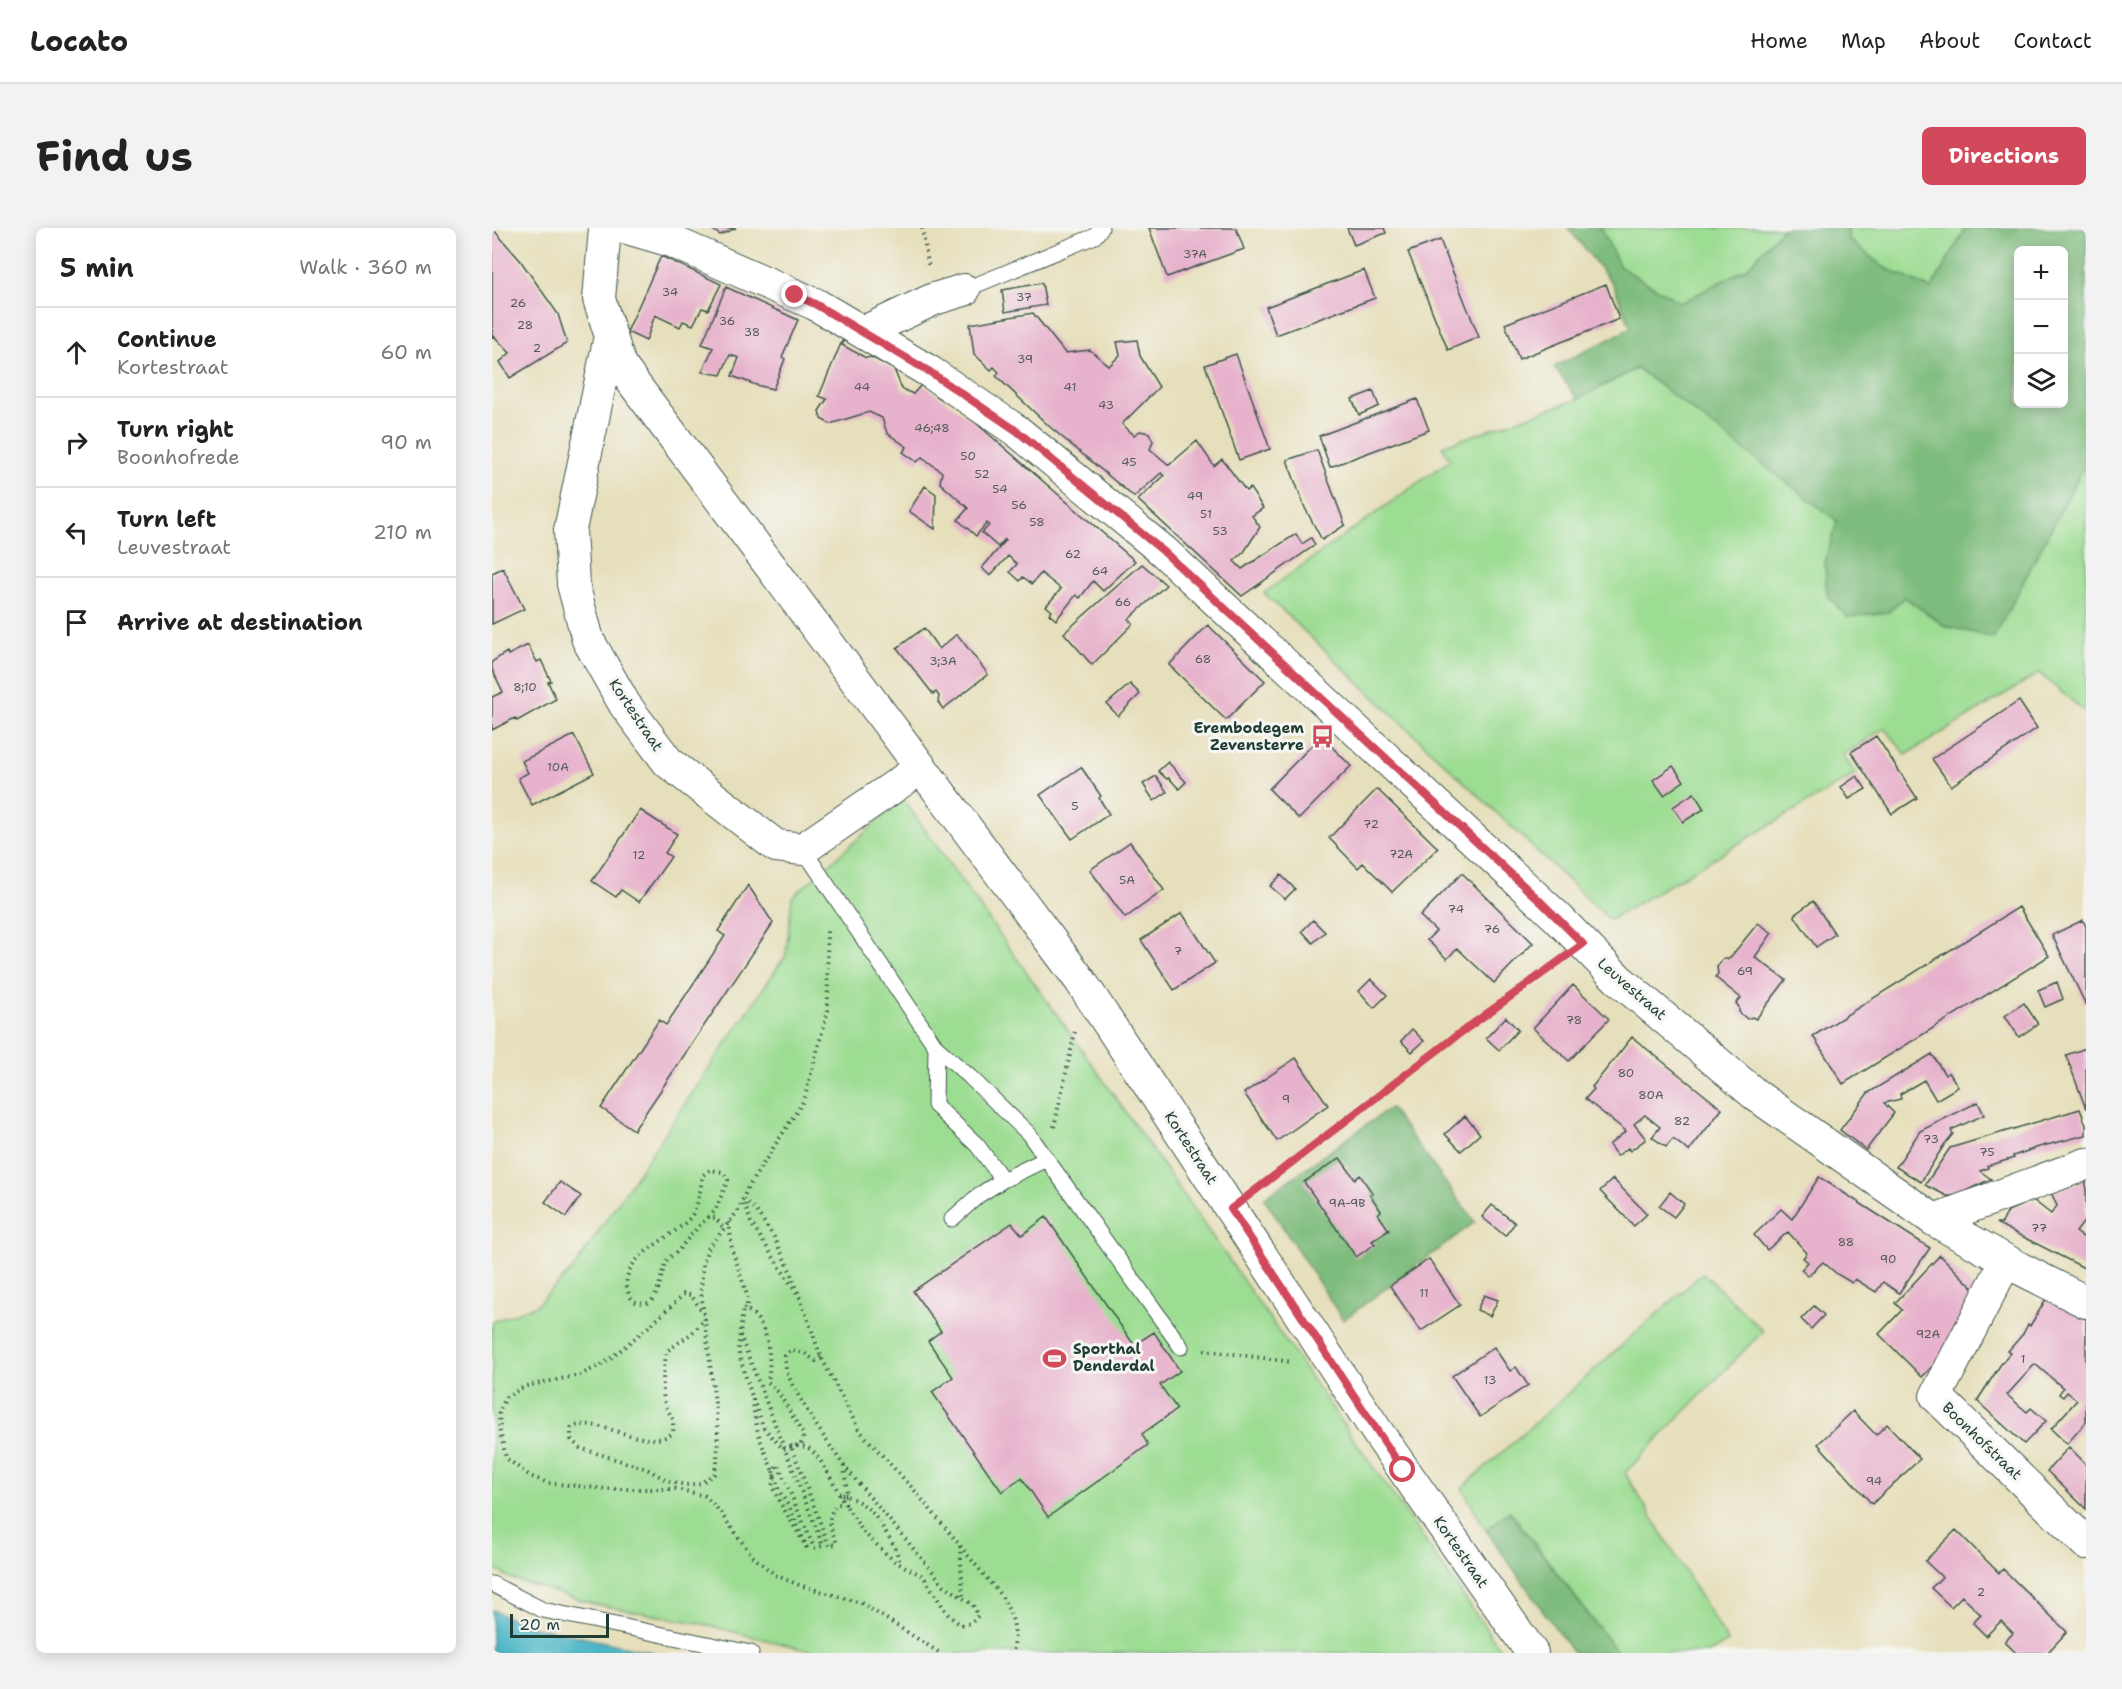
<!DOCTYPE html>
<meta charset="utf-8">
<style>
:root{--surface:#fff;--page:#f2f2f2;--text:#222;--muted:#767676;--line:#e0e0e0;--accent:#d1495b}
body{margin:0;font-family:"Shantell Sans",sans-serif;background:var(--page);color:var(--text)}
.controls{position:absolute;right:18px;top:18px;display:grid;overflow:hidden;border-radius:9px;box-shadow:0 3px 15px #0003}
.controls button{width:54px;height:54px;display:grid;place-items:center;padding:0;border:0;border-bottom:2px solid var(--line);background:var(--surface);color:var(--text);font:30px sans-serif}
.scale{position:absolute;left:18px;bottom:15px;width:99px;box-sizing:border-box;padding-left:6px;border:3px solid #1f3d34;border-top:0;font-size:16px;line-height:21px;white-space:nowrap;color:#1f3d34;-webkit-text-stroke:4px #f6f6f2;paint-order:stroke}
.stop{position:absolute;width:18px;height:18px;margin:-14px;border:4px solid #d1495b;border-radius:50%;background:#fff}
.stop.end{background:#d1495b;border-color:#fff;box-shadow:0 2px 6px #0008}
.list{margin:0;padding:0;list-style:none}
h2{display:flex;justify-content:space-between;align-items:center;height:78px;margin:0;padding:0 24px;font-size:26px}
h2 small{font-size:20px;font-weight:400;color:var(--muted)}
.list li{display:grid;grid-template-columns:39px 1fr auto;gap:18px;align-items:center;box-sizing:border-box;height:90px;padding:0 24px;border-top:2px solid var(--line)}
.list b{display:block;font-size:22px;white-space:nowrap}
.list p{margin:0;font-size:20px;white-space:nowrap;color:var(--muted)}
.list em{font-size:20px;font-style:normal;color:var(--muted)}
.icon{flex:none;width:33px;height:33px;fill:none;stroke:currentColor;stroke-width:2;stroke-linecap:round;stroke-linejoin:round}
.map{position:relative;flex:none;width:1594px;height:1425px;overflow:hidden;border-radius:9px}
header{display:flex;align-items:center;gap:36px;box-sizing:border-box;height:84px;padding:0 30px;background:var(--surface);border-bottom:2px solid var(--line)}
header strong{font-size:28px}
nav{display:flex;gap:33px;margin-inline-start:auto;font-size:21px}
.intro{display:flex;align-items:center;justify-content:space-between;box-sizing:border-box;height:144px;padding:0 36px}
h1{margin:0;font-size:42px}
.button{padding:15px 27px;border-radius:9px;background:var(--accent);color:#fff;font-size:21px;font-weight:700}
main{display:flex;gap:36px;padding:0 36px}
aside{flex:1;background:var(--surface);border-radius:9px;box-shadow:0 3px 15px #0003}
.map>svg:first-child{display:block}
.green{fill:#9ddd93;stroke:#5e8d64;stroke-width:1.5}
.forest{fill:#7ebc7d;stroke:#4e7c58;stroke-width:1.5;fill-rule:evenodd}
.water{fill:#4ab5c6;stroke:#34797d;stroke-width:1.5}
.building{fill:#e7b2cc}
.lines{fill:none;stroke-linecap:round;stroke-linejoin:round}
.lane-casing{stroke:#3d5548;stroke-width:17}
.street-casing{stroke:#3d5548;stroke-width:34}
.path{stroke:#3d5548;stroke-width:4;stroke-dasharray:1.5 4.5;stroke-linecap:butt}
.lane{stroke:#fff;stroke-width:15}
.street{stroke:#fff;stroke-width:32}
.route{stroke:#d1495b;stroke-width:8}
.labels{text-anchor:middle;dominant-baseline:central;stroke-width:6;stroke-linejoin:round;paint-order:stroke}
.number-label{font-size:12px;fill:#515a5a}
.street-label{font-size:15px;fill:#1f3d34;stroke:#f6f6f2}
.poi-label{font-size:15px;font-weight:bold;fill:#1f3d34;stroke:#f6f6f2;text-anchor:end}
</style>
<header>
<strong>Locato</strong>
<nav><a>Home</a><a>Map</a><a>About</a><a>Contact</a></nav>
</header>
<div class="intro"><h1>Find us</h1><a class="button">Directions</a></div>
<main>
<aside>
<h2>5 min<small>Walk · 360 m</small></h2>
<ul class="list">
<li><svg class="icon" aria-label="ahead" viewBox="0 0 24 24"><path d="M12 20V5M6 11l6-6 6 6"/></svg><div><b>Continue</b><p>Kortestraat</p></div><em>60 m</em></li>
<li><svg class="icon" aria-label="right" viewBox="0 0 24 24"><path d="M7 20v-9h11M14 6l5 5-5 5"/></svg><div><b>Turn right</b><p>Boonhofrede</p></div><em>90 m</em></li>
<li><svg class="icon" aria-label="left" viewBox="0 0 24 24"><path d="M17 20v-9H6M10 6l-5 5 5 5"/></svg><div><b>Turn left</b><p>Leuvestraat</p></div><em>210 m</em></li>
<li><svg class="icon" aria-label="arrive" viewBox="0 0 24 24"><path d="M6 21V4h12l-3 4 3 4H6"/></svg><div><b>Arrive at destination</b></div></li>
</ul>
</aside>
<div class="map">
<svg width="1594" height="1425" viewBox="0 0 1594 1425">
<rect width="100%" height="100%" fill="#f6f6f2"/>
<filter id="ink" filterUnits="userSpaceOnUse"><feTurbulence type="fractalNoise" baseFrequency=".0167" numOctaves="2"/><feDisplacementMap in="SourceGraphic" scale="12" xChannelSelector="R" yChannelSelector="G"/><feConvolveMatrix kernelMatrix="1 2 1 2 8 2 1 2 1" color-interpolation-filters="sRGB"/></filter>
<filter id="wash" filterUnits="userSpaceOnUse"><feTurbulence type="fractalNoise" baseFrequency=".008" numOctaves="4" result="noise"/><feDisplacementMap in="SourceGraphic" scale="24" xChannelSelector="R" yChannelSelector="G"/><feGaussianBlur stdDeviation="1.35" result="paint"/><feColorMatrix in="noise" values="0 0 0 0 0 0 0 0 0 0 0 0 0 0 0 0 0 1.4 0 .05"/><feComposite in="paint" operator="in"/></filter>
<g filter="url(#wash)">
<rect width="100%" height="100%" fill="#e6dfbb"/>
<path class="green" d="M1109,0H1291L1255,40L1189,75L1128,39Z
M1356,0H1474L1439,61L1393,40L1356,11Z
M1145,140L1346,293L1333,335L1335,366L1355,389L1412,369L1453,398L1502,409L1594,234V485L1547,445L1414,527L1393,500L1351,527L1364,546L1118,692L772,365L958,232L950,218L1086,171Z
M411,571L605,843L1011,1425H327L206,1395L102,1376L17,1350L0,1339V1094L43,1078L81,1041L294,727L300,669Z
M1211,1045L1271,1103L1133,1245L1236,1414L1217,1425H1126L1018,1283L994,1302L970,1260Z"/>
<path class="forest" d="M1076,0H1109L1128,39L1189,75L1255,40L1291,0H1356V11L1393,40L1439,61L1474,0H1594V234L1502,410L1453,398L1412,369L1397,384L1355,389L1335,367L1333,335L1345,293L1145,140L1086,171L1062,139L1139,100L1121,56ZM1526,22H1572V176H1526Z
M898,880L983,994L851,1092L772,970Z
M1017,1283L1126,1425H1081L994,1302Z"/>
<path class="water" d="M0,1382L33,1397L164,1425H0Z"/>
<g id="blocks">
<path class="building" d="M0,0L28,32L66,86L75,115L18,150L8,134L18,125L2,108L0,110Z
M218,0H244L228,7Z
M657,0H744L752,21L675,49Z
M855,0H892L894,5L862,17Z
M948,12L987,109L956,122L916,24Z
M169,28L229,56L216,82L210,80L201,97L191,93L188,99L163,87L154,113L135,104Z
M872,42L883,70L784,107L774,79Z
M550,55L554,77L513,84L510,62Z
M1114,56L1127,91L1027,131L1013,96Z
M234,59L306,92L290,129L293,131L281,161L264,157L240,148L247,130L238,127L229,147L210,144L221,120L210,116Z
M541,85L573,125L598,122L617,138L628,127L625,114L645,112L648,128L667,159L630,196L642,207L648,203L657,205L661,213L658,221L677,237L705,213L722,238L730,231L754,263L758,260L771,280L760,288L768,299L752,324L742,333L750,341L804,306L810,316L819,310L823,317L750,368L646,272L672,248L669,245L642,269L558,199L504,148L507,144L502,139L499,142L482,126L478,96Z
M350,113L352,114L350,117L374,130L379,129L402,141L410,161L421,166L430,156L484,195L643,333L611,363L601,353L588,370L584,367L564,392L557,386L560,383L554,378L569,361L549,345L540,356L531,349L528,353L518,344L525,336L516,328L498,348L490,340L514,312L513,311L506,319L490,305L497,297L495,295L484,308L466,292L476,280L448,255L450,244L430,229L425,234L411,224L415,219L395,205L390,190L377,184L338,196L329,191L327,183L335,171L327,168Z
M744,126L778,221L747,232L713,137Z
M881,163L887,178L867,187L860,171Z
M925,171L937,202L838,239L827,208Z
M825,222L853,297L830,312L813,280L795,232Z
M433,258L444,266L443,301L417,283Z
M650,336L674,357L637,391L641,396L600,437L572,405Z
M11,340L32,381L0,396V345Z
M716,397L773,453L734,492L677,437Z
M432,400L447,421L465,406L496,446L451,481L446,474L447,468L444,464L441,466L405,420Z
M36,417L45,434L49,432L59,453L56,454L64,471L25,493L23,490L0,502V469L11,464L0,441V434L15,424L16,427Z
M638,456L648,466L626,488L615,476Z
M1527,473L1545,500L1459,558L1440,531Z
M82,507L102,545L40,577L26,550L36,545L30,533Z
M829,508L859,538L807,591L777,561Z
M1384,508L1425,570L1400,586L1359,524Z
M676,534L694,554L687,561L677,550L675,551L666,543Z
M1181,538L1192,553L1172,567L1161,552Z
M589,539L609,568L607,570L617,586L580,611L548,567Z
M664,548L675,564L662,573L651,556Z
M1365,548L1374,561L1357,571L1349,559Z
M885,561L946,620L900,664L871,635L866,640L837,610Z
M1202,565L1212,581L1191,594L1181,579Z
M148,582L185,606L173,625L179,629L147,674L129,662L124,669L100,653Z
M638,614L672,662L633,690L598,642Z
M970,645L1041,715L1002,755L965,720L955,731L935,712L944,703L928,688Z
M789,647L803,661L793,671L778,658Z
M256,657L281,695L142,902L109,880L167,792L174,797L233,708L226,703Z
M1321,673L1343,706L1324,719L1302,687Z
M1527,679L1557,728L1351,856L1321,808Z
M690,685L723,735L682,762L649,712Z
M821,692L833,704L821,715L810,703Z
M1591,692L1594,699V777L1560,707Z
M1266,695L1280,705L1263,729L1294,752L1264,791L1260,789L1255,791L1247,784V779L1244,775L1249,770L1223,749L1226,746L1225,739L1231,731H1237Z
M879,751L895,767L882,780L867,763Z
M1565,754L1571,771L1553,779L1546,762Z
M1081,757L1117,791L1077,833L1041,800Z
M1532,775L1546,796L1527,809L1513,788Z
M1014,789L1026,802L1007,822L994,810Z
M920,801L932,813L920,824L909,813Z
M1140,809L1230,881L1197,923L1181,911L1174,919L1160,909L1168,899L1153,887L1142,896L1154,911L1138,923L1136,920L1125,928L1117,917L1134,903L1093,871L1102,861L1100,859Z
M1594,820V881L1574,827Z
M1440,826L1453,847L1457,844L1466,859L1444,872L1432,852L1408,866L1409,871L1392,875L1402,885L1374,922L1348,902L1376,865Z
M804,830L836,877L785,913L752,865Z
M1486,874L1492,887L1459,902L1461,906L1452,917L1429,954L1404,939L1428,903Z
M1588,881L1594,897V907L1547,919L1521,928L1522,930L1495,938L1496,940L1488,943L1499,951L1463,968H1455L1433,957L1458,920Z
M973,888L988,906L969,923L953,906Z
M848,930L863,951L868,947L881,966L878,967L889,983L886,986L897,1002L880,1013L883,1016L864,1029L812,954Z
M1327,949L1438,1020L1407,1065L1391,1054L1384,1064L1363,1051L1360,1055L1345,1046L1331,1034L1316,1048L1309,1042L1316,1034L1311,1030L1315,1025L1296,1004L1275,1022L1262,1007L1289,981L1300,991Z
M1121,951L1155,986L1142,998L1108,963Z
M1594,952V991L1584,1004L1594,1011V1041L1504,995H1510L1516,983L1541,972L1559,986L1565,978L1559,964Z
M68,954L89,968L74,989L53,974Z
M1178,964L1192,976L1182,989L1167,978Z
M1000,977L1023,995L1013,1008L990,989Z
M554,989L642,1117L662,1104L688,1143L668,1157L685,1181L650,1206L656,1217L556,1289L530,1250L510,1264L440,1164L461,1149L436,1113L449,1103L421,1063L520,995L530,1007Z
M1448,1027L1492,1071L1459,1120L1430,1149L1387,1106L1410,1082L1403,1075Z
M937,1031L968,1077L929,1103L898,1058Z
M992,1067L1006,1072L998,1088L985,1082Z
M1554,1071L1594,1091V1194L1575,1216L1559,1201L1585,1172L1575,1164L1571,1169L1567,1166L1571,1160L1543,1136L1515,1167L1535,1184L1539,1180L1554,1193L1532,1216L1485,1173L1509,1136L1519,1125L1516,1123L1531,1106L1536,1096L1538,1098Z
M1322,1078L1332,1087L1319,1101L1309,1091Z
M1002,1119L1018,1143L1024,1139L1036,1157L988,1189L960,1148Z
M1361,1183L1384,1207L1395,1196L1428,1231L1380,1276L1326,1216Z
M1577,1219L1594,1236V1281L1555,1243Z
M1464,1302L1507,1345L1511,1341L1575,1404L1555,1425H1524L1513,1414L1521,1405L1509,1393L1494,1408L1481,1395L1489,1387L1470,1368L1459,1379L1439,1360L1450,1349L1433,1333Z"/>
</g>
</g>
<g filter="url(#ink)">
<use href="#blocks" fill-opacity="0" stroke="#3d5548" stroke-width="1.5"/>
<g class="lines">
<defs>
<path id="lane" d="M472,62L603,8L609,0
M311,621L444,819L478,849L536,905L689,1119
M444,819L443,877L485,917L511,952L487,967L460,991
M511,952L554,931
M0,1356L51,1382L259,1425"/>
<path id="street" d="M113,0L107,71L128,137L588,752L886,1205L1040,1425
M135,0L179,13L323,76L438,144L525,203L671,323L1066,690L1126,751L1265,868L1442,992L1529,1041L1594,1074
M372,104L442,71L472,62
M118,108L78,302L81,356L96,412L133,477L176,534L284,618L311,621L429,540
M1442,992L1594,936
M1514,1033L1444,1168L1594,1315"/>
</defs>
<use href="#lane" class="lane-casing"/>
<use href="#street" class="street-casing"/>
<path class="path" d="M430,0L437,41
M562,899L583,804
M763,962L964,808L1066,734
M216,989L223,983L236,952L231,944L218,942L211,947C208,960 207,976 200,987C185,1010 130,1025 135,1059C136,1065 138,1071 144,1074C170,1084 167,1042 175,1032C178,1028 183,1026 186,1023C195,1011 205,1000 216,989L224,990L231,1000
M237,994L240,1021L255,1067V1082
M308,1070L259,995L251,972L263,981L282,1009L300,1047L329,1129L367,1202L423,1263L510,1369C522,1390 525,1401 521,1425
M251,1080C277,1090 280,1130 276,1154L287,1165L312,1208L309,1216L291,1221L272,1200L261,1172L246,1123Z
M212,1086L199,1067L192,1066L161,1095L113,1135L88,1147L34,1158L14,1169L7,1185L8,1203L14,1230L38,1248L56,1255L115,1261H185L213,1268L224,1279L262,1330L285,1348L307,1357L369,1375L448,1425
M214,1090L200,1105L175,1123C172,1138 169,1157 172,1172C176,1186 183,1189 181,1205C154,1226 104,1185 79,1200V1211L88,1220L155,1241L176,1253L194,1257L209,1255L222,1246L225,1235L226,1199L209,1063L211,1035L216,1021L246,983L255,961L312,872L336,782L335,701
M248,1107L331,1318L322,1320L286,1236L281,1243L283,1248C272,1222 262,1201 261,1172
M712,1122L800,1134
M329,1129L324,1133L312,1125L299,1122L293,1128L294,1142L302,1160L322,1194L352,1238L452,1357L481,1377L486,1388L479,1395L469,1397L457,1388L431,1348L402,1333L371,1304L353,1276
M299,1218C303,1218 309,1218 314,1219C328,1224 345,1263 353,1276H345C333,1291 338,1299 345,1315L337,1318Z
M352,1238L355,1267L346,1265C376,1276 378,1280 395,1306C401,1316 405,1323 408,1335
M283,1248L287,1263L298,1280L316,1322L286,1271L280,1258Z
M468,1318L471,1370"/>
<use href="#lane" class="lane"/>
<use href="#street" class="street"/>
</g>
</g>
<g class="lines" filter="url(#ink)">
<path class="route" d="M303,67L323,76L438,144L525,203L671,323L1049,674L1091,716L964,808L739,981L911,1242"/>
</g>
<defs>
<symbol id="bus-bare" viewBox="-9 -9 18 18"><path d="M-5-6H5V4H4V6H2V4H-2V6H-4V4H-5ZM-3.5-4V0h7V-4ZM-3.5 1.2v1.5H-2V1.2ZM2 1.2v1.5H3.5V1.2Z" fill="#d1495b" stroke="#f6f6f2" stroke-width="2.5" paint-order="stroke"/></symbol>
<symbol id="stadium-bare" viewBox="-9 -9 18 18"><path d="M0-5a6.5 5 0 1 0 0 10a6.5 5 0 1 0 0-10ZM-3.5-1.8h7v3.6h-7Z" fill="#d1495b" stroke="#f6f6f2" stroke-width="2.5" paint-order="stroke"/></symbol>
</defs>
<g fill-rule="evenodd">
<use href="#bus-bare" x="814" y="492" width="33" height="33"/>
<use href="#stadium-bare" x="546" y="1114" width="33" height="33"/>
</g>
<g class="labels">
<g class="number-label">
<text x="703" y="26">37A</text>
<text x="178" y="64">34</text>
<text x="532" y="69">37</text>
<text x="26" y="75">26</text>
<text x="235" y="93">36</text>
<text x="33" y="97">28</text>
<text x="260" y="104">38</text>
<text x="45" y="120">2</text>
<text x="533" y="131">39</text>
<text x="370" y="159">44</text>
<text x="578" y="159">41</text>
<text x="614" y="177">43</text>
<text x="440" y="200">46;48</text>
<text x="476" y="228">50</text>
<text x="637" y="234">45</text>
<text x="490" y="246">52</text>
<text x="508" y="261">54</text>
<text x="703" y="268">49</text>
<text x="527" y="277">56</text>
<text x="714" y="286">51</text>
<text x="545" y="294">58</text>
<text x="728" y="303">53</text>
<text x="581" y="326">62</text>
<text x="608" y="343">64</text>
<text x="631" y="374">66</text>
<text x="711" y="431">68</text>
<text x="451" y="433">3;3A</text>
<text x="33" y="459">8;10</text>
<text x="66" y="539">10A</text>
<text x="583" y="578">5</text>
<text x="879" y="596">72</text>
<text x="909" y="626">72A</text>
<text x="147" y="627">12</text>
<text x="635" y="652">5A</text>
<text x="964" y="681">74</text>
<text x="1000" y="701">76</text>
<text x="686" y="723">7</text>
<text x="1253" y="743">69</text>
<text x="1082" y="792">78</text>
<text x="1134" y="845">80</text>
<text x="1159" y="867">80A</text>
<text x="794" y="871">9</text>
<text x="1190" y="893">82</text>
<text x="1439" y="911">73</text>
<text x="1495" y="924">75</text>
<text x="855" y="975">9A-9B</text>
<text x="1547" y="1000">77</text>
<text x="1354" y="1014">88</text>
<text x="1396" y="1031">90</text>
<text x="932" y="1065">11</text>
<text x="1436" y="1106">92A</text>
<text x="1531" y="1131">1</text>
<text x="998" y="1152">13</text>
<text x="1382" y="1253">94</text>
<text x="1489" y="1364">2</text>
</g>
<g class="street-label">
<text transform="translate(144 487) rotate(56)">Kortestraat</text>
<text transform="translate(1140 761) rotate(41)">Leuvestraat</text>
<text transform="translate(699 920) rotate(57)">Kortestraat</text>
<text transform="translate(1490 1213) rotate(44)">Boonhofstraat</text>
<text transform="translate(969 1324) rotate(55)">Kortestraat</text>
</g>
<g class="poi-label">
<text x="812" y="500">Erembodegem<tspan x="812" dy="17">Zevensterre</tspan></text>
<text x="581" y="1121" text-anchor="start">Sporthal<tspan x="581" dy="17">Denderdal</tspan></text>
</g>
</g>
</svg>
<div class="controls">
<button>+</button>
<button>−</button>
<button><svg class="icon" aria-label="layers" viewBox="0 0 24 24"><path d="M12 4l9 5-9 5-9-5zM3 14l9 5 9-5"/></svg></button>
</div>
<div class="scale">20 m</div>
<div class="stop" style="left:911px;top:1242px"></div>
<div class="stop end" style="left:303px;top:67px"></div>
</div>
</main>
